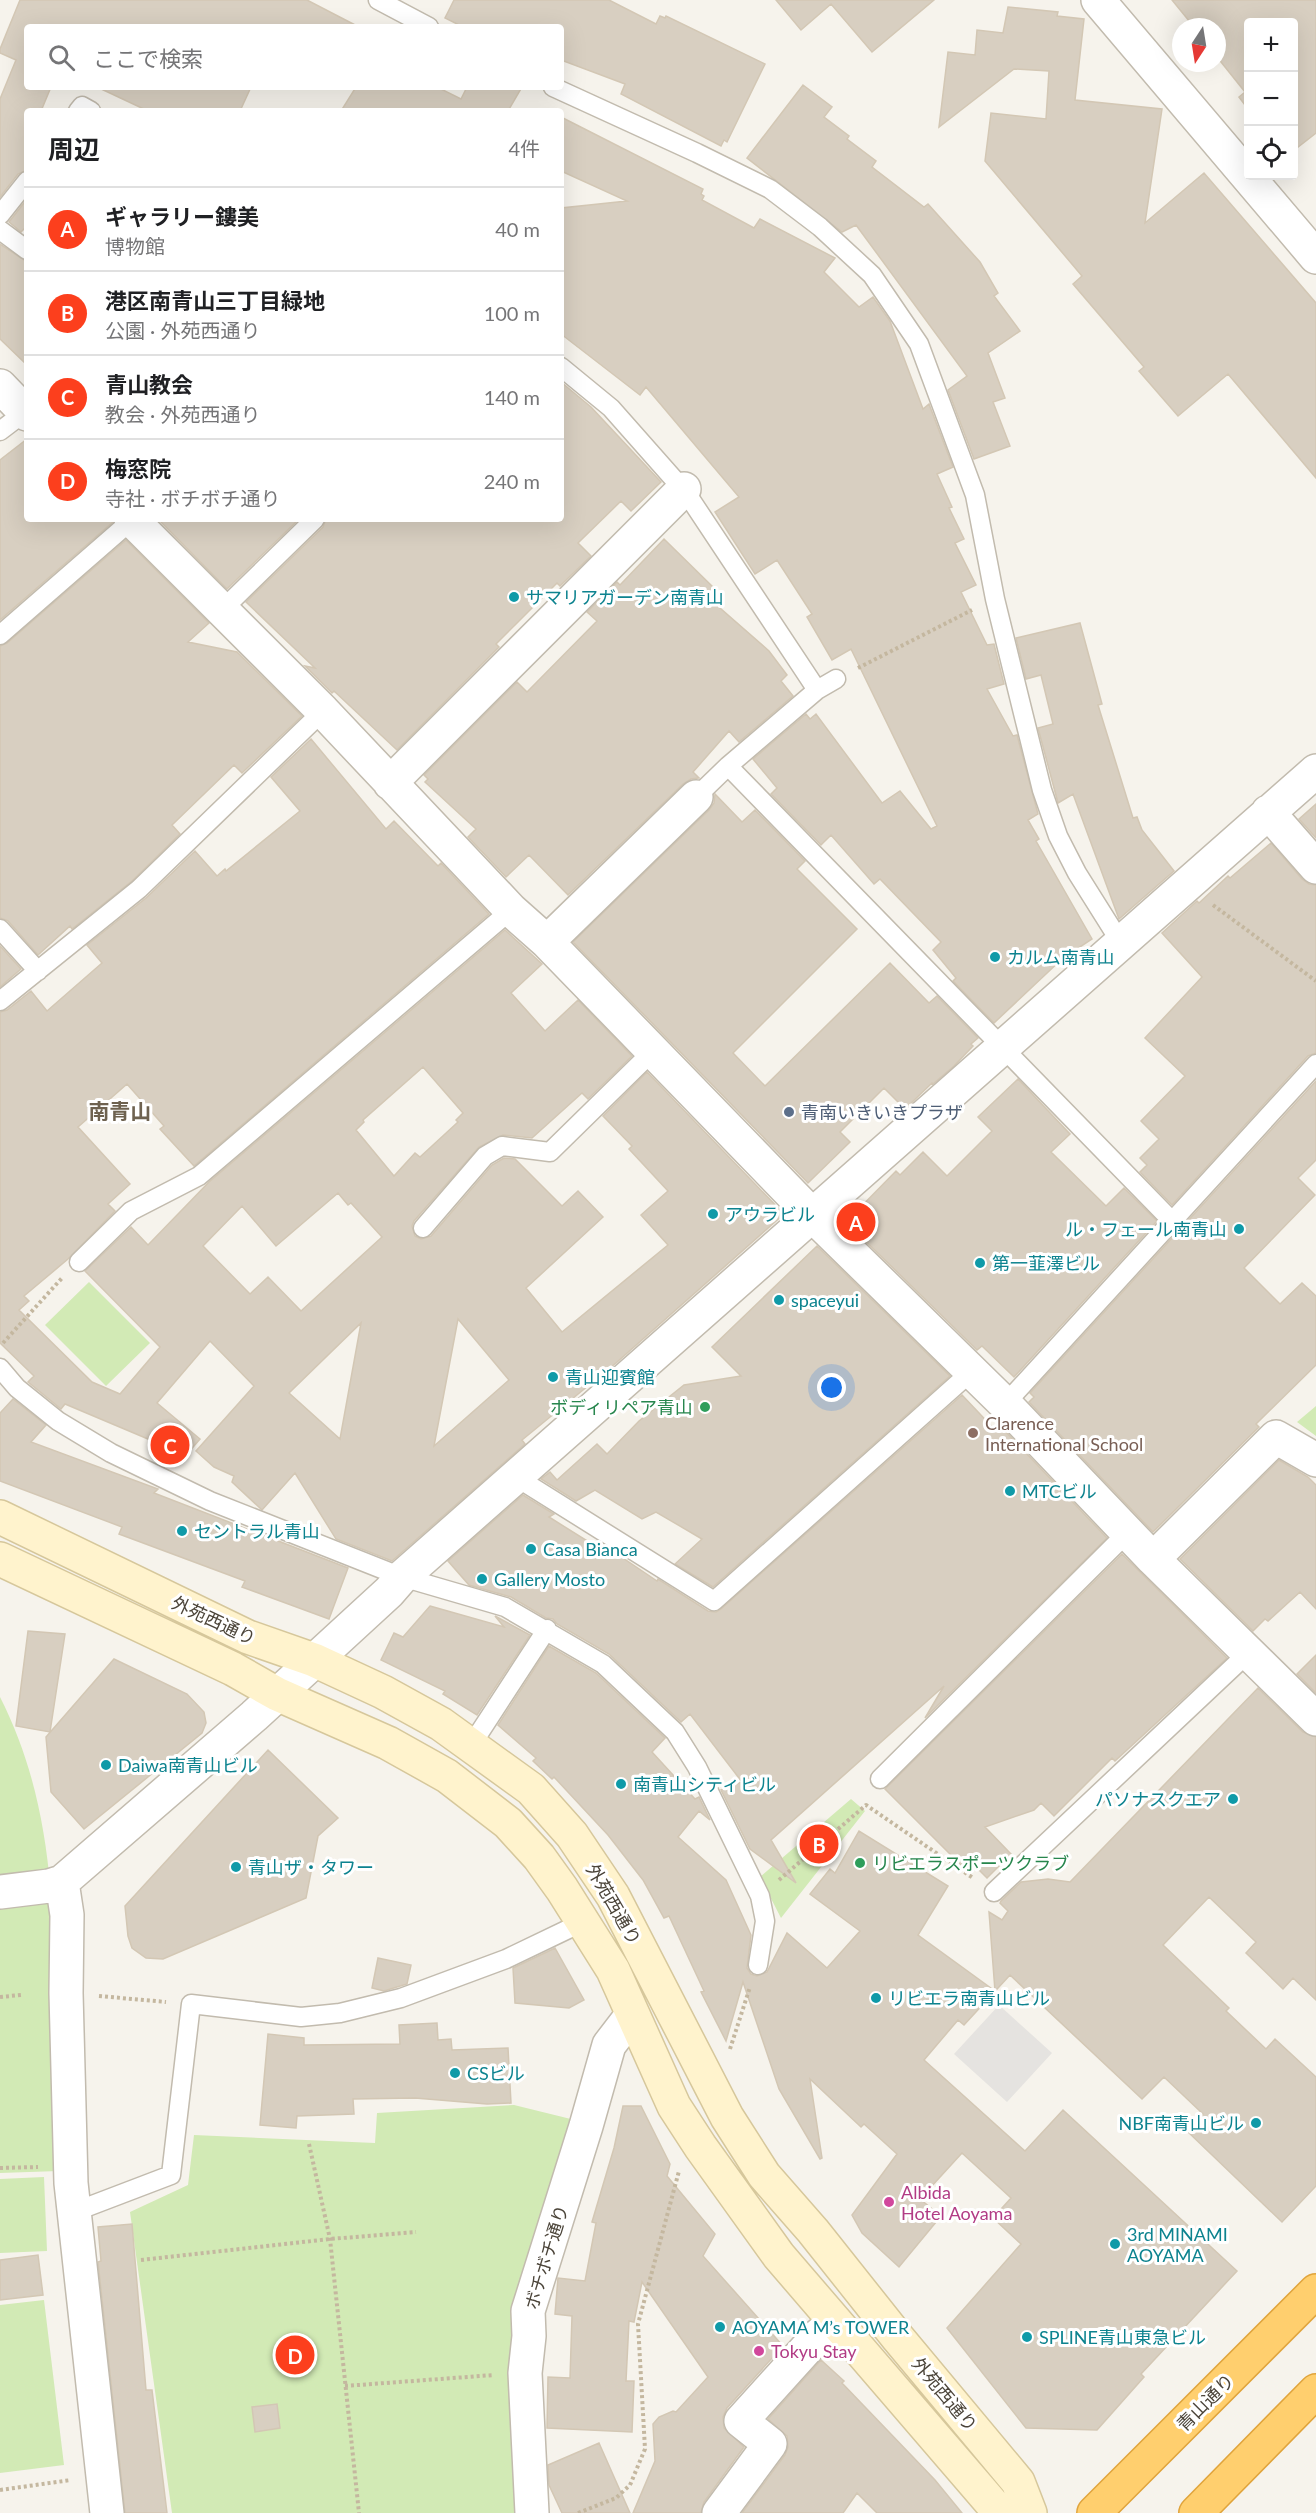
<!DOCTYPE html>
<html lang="ja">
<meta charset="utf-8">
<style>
:root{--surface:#fff;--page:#f2f2f2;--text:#202124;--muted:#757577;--line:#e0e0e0;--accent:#fc3f1d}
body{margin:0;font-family:Lato,"Noto Sans JP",sans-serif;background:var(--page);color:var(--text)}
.controls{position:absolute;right:18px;top:18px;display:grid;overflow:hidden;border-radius:6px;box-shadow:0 6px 24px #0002}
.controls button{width:54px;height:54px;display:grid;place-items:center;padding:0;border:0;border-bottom:2px solid var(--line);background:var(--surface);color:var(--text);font:30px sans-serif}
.compass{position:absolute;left:1172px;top:18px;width:54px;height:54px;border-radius:50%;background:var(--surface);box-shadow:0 6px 24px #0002;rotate:192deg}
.you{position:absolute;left:832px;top:1388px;width:21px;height:21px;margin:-15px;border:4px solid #fff;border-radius:50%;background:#1a73e8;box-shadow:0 0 0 9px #1a73e833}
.badge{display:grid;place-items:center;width:39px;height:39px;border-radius:50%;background:var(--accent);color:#fff;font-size:20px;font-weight:700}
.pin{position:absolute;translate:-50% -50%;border:3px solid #fff;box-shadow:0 2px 6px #0006}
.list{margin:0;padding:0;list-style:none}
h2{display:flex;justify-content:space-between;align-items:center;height:78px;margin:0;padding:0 24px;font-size:26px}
h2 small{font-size:20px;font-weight:400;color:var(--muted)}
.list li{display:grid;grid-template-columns:39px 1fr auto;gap:18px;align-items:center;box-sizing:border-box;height:84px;padding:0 24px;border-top:2px solid var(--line)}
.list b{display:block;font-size:22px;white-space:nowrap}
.list p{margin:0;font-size:20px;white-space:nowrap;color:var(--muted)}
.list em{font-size:20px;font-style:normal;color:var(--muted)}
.icon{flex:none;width:33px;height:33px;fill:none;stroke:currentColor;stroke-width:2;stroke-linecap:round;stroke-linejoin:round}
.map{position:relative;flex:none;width:1316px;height:2513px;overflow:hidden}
.search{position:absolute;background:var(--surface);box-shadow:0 6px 24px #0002;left:24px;top:24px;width:540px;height:66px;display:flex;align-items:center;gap:15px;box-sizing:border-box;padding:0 21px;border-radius:6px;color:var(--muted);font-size:22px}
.panel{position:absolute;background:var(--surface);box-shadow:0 6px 24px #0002;left:24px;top:108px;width:540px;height:414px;border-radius:6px}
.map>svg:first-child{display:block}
.green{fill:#d2eab5}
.parking{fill:#e5e3e0}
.building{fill:#d8cfc1;stroke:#d3c7b4;stroke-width:1.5;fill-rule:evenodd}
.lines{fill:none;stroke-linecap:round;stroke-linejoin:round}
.lane-casing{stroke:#c2bbae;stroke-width:21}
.street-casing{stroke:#c2bbae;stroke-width:36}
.secondary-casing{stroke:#d6c79b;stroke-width:36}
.highway-casing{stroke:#e0a43c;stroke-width:36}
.path{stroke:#c4b79f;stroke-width:4;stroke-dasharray:3 3;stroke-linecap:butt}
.lane{stroke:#fff;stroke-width:18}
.street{stroke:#fff;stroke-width:33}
.secondary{stroke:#fff3cd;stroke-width:33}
.highway{stroke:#ffcf6e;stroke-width:33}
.culture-dot{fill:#0f9aa8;stroke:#fff;stroke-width:2}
.service-dot{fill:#5c6f8a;stroke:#fff;stroke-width:2}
.leisure-dot{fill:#2e9e5b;stroke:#fff;stroke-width:2}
.education-dot{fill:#8d6e63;stroke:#fff;stroke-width:2}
.hotel-dot{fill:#d1479c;stroke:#fff;stroke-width:2}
.labels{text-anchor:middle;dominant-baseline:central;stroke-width:6;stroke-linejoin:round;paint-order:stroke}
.culture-label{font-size:18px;fill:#0d838f;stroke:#fff;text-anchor:start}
.service-label{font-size:18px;fill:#4e5e75;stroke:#fff;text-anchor:start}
.leisure-label{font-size:18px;fill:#27864d;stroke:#fff;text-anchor:end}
.education-label{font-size:18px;fill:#785e54;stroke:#fff;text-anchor:start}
.street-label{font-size:18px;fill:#4b4439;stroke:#fff}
.hotel-label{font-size:18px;fill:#b23c85;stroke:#fff;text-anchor:start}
.quarter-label{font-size:21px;font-weight:bold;fill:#6e6250;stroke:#fff}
</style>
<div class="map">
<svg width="1316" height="2513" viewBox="0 0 1316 2513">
<rect width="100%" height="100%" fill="#f6f3ec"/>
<path class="green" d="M89,1282L150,1343L106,1386L45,1325Z
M1316,1406V1436L1297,1422Z
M0,1697C50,1796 53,1894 56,2002C57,2059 58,2115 59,2171L0,2173Z
M851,1799L865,1811L781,1918L760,1877Z
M514,2105L583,2122L530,2268L524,2513H172L130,2212L188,2185L194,2135L375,2143L377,2113Z
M44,2177L47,2251L0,2253V2179Z
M44,2300L64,2465L0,2473V2305Z"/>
<path class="parking" d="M999,2005L1052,2053L1007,2102L954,2054Z"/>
<path class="building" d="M20,0H307L359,27H27V87H51L41,111H27V170L18,174L0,197V99L16,60L0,53V49Z
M454,0H609L656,24L660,16L665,18L666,16L765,64L727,142L724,140L721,146L621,94L625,84L561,60V27H463L445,18Z
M776,0H934L872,52L831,4L801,30Z
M1172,0H1316V133L1293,151V22H1248V109L1239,97L1245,92L1217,57V27H1194Z
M1008,7L1058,12L1057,16L1084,19L1075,100L1162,109L1145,223L1204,173L1316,303V478L1228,374L1178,416L1139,371L1144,367L1073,284L1082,276L985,161L991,113L1046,119L1049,71L1014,69L939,127L948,52L975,55L977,30L1003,33Z
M803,85L832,107L824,117L849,136L847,139L876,161L872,167L924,207L928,204L980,262L998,293L994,296L1020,331L988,353L1005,398L993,402L1010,446L974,459L948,390L967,376L856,225L842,232L747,158Z
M97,87H251L240,111H148Z
M356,87H437L461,99L467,87H522L508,111H341Z
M561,117L703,189L701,194L704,196L702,200L754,228L760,219L835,258L824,272L859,307L873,297L890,321L923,409L929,404L953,467L937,474L952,507L949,508L964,539L955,543L976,585L961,592L987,645L994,644L1004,684L987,689L1013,736L1017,735L1038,814L1028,820L1039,839L1036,841L1092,939L1063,958L994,1023L953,981L956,978L933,950L941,942L880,879L874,884L831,835L821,845L771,794L777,788L753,759L806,714L810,719L816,714L882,803L900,791L931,829L937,826L851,649L832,660L807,617L812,614L777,560L755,574L715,512L739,497L646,387L640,395L561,334V208L627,201L561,171Z
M27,199V226L21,232L9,222Z
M0,244L27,262V365L0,339Z
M561,382L591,407L661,482L631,511L621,501L578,543L591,556L560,586L557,583L496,644L499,647L397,750L334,691L332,693L305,666L315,668L246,602L323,527L326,519H561Z
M27,439V519H113V522L0,620V460Z
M158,519H299L227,589Z
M664,539L721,595L712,601L769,651L787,675L781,681L793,696L739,742L729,731L693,772L699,778L691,779L683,784L568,895L529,855L506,877L468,837L476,829L425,782L428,779L424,775L517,682L527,692L597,621L587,612L617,582L620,585Z
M126,540L209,623L188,642L237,652L302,716L242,773L234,765L172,825L180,834L132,881L72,929L70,926L38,955L8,921L0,918V646L7,643Z
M1080,623L1102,704L1098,705L1133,818L1137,817L1142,830L1174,871L1119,919L1073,794L1058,803L1038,728L1053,724L1041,675L1026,679L1016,638Z
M311,739L386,829L394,821L438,866L441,863L489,914L194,1166L160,1129L164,1126L127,1084L78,1127L130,1184L108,1204L115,1211L68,1259L24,1296L29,1301L19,1310L92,1382L120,1394L160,1347L85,1271L131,1227L148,1245L209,1182L505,930L542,964L511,993L545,1031L578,1000L632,1056L588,1099L582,1093L532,1138L503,1135L479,1147L414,1221L412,1226L415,1236L421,1239L431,1236L492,1165L504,1158L515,1159L562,1206L578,1191L603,1217L526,1288L562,1332L668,1245L641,1215L668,1191L629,1149L632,1146L603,1116L647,1072L784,1214L616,1363L522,1440L525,1444L392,1561L336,1539L295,1473L262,1510L232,1482L234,1476L214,1467L196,1451L254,1386L210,1341L157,1403L200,1439L186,1455L65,1404L61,1409L28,1382L34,1376L0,1343V1012L7,1010L31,991L47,1011L102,963L87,945L146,898L195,851L217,876L225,869L226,871L300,811L271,777ZM423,1067L463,1113L456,1120L458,1122L420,1157L415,1153L394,1176L356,1130L364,1122L363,1120ZM338,1193L348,1205L351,1203L382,1237L301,1311L268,1277L250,1294L203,1246L242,1206L276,1246ZM458,1319L509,1380L434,1446ZM361,1323L340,1439L289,1393Z
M715,794L742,822L755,810L805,861L797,869L857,929L733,1053L765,1086L890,963L929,1003L937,996L978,1038L971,1044L973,1046L954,1066L933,1084L932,1083L905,1109L884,1088L840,1132L850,1142L808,1183L573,942L709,810L714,803Z
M1316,804V838L1299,819Z
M1271,843L1302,879L1309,884L1316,885V1053L1308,1056L1172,1205L1140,1172L1147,1165L1140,1158L1159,1139L1141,1121L1185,1076L1145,1038L1202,977L1162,933L1197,901L1199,903L1228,876L1230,878Z
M0,946L21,969L0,987Z
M1018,1079L1070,1134L1051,1152L1106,1206L1124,1188L1157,1221L1014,1377L982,1346L977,1350L846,1222L896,1171L900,1175L923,1152L947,1176L992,1131L978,1117Z
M1316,1081V1160L1298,1178L1315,1195L1244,1268L1280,1304L1302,1283L1316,1296V1365L1256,1424L1259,1427L1153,1532L1029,1402L1034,1397L1030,1393Z
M817,1246L950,1376L713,1587L675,1564L702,1539L656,1512L642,1519L595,1490L576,1501L541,1479L550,1472L557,1480L597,1444L607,1454L639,1421L684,1385L741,1376L712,1347Z
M962,1395L997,1432L1002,1428L1107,1538L925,1718L944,1686L771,1840L796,1883L750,1849L721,1790L742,1782L690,1714L681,1722L609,1654L557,1624L553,1619L546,1618L511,1597L469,1585L448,1561L523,1495L554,1514L549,1517L608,1554L611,1550L657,1581L658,1579L708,1611L716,1612L721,1609Z
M13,1399L46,1425L31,1442L158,1489L154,1493L348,1568L329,1619L242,1587L245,1581L119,1534L122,1527L0,1481V1413Z
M1279,1460L1308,1477L1316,1485V1609L1300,1592L1268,1621L1265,1619L1253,1631L1180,1559Z
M1122,1554L1227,1658L1115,1761L1112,1758L1054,1816L1041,1803L1034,1810L985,1827L1011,1854L987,1878L966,1857L961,1865L885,1789Z
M430,1606L504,1627L495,1616L530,1635L477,1715L443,1694L445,1691L381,1660L394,1633L403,1637Z
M28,1631L65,1634L50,1732L16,1726Z
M549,1646L596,1673L665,1738L652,1752L695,1799L699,1797L710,1820L699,1811L678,1837L726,1880L751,1935L747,1968L751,1974L757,1976L767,1972L787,1933L827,1968L860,1931L810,1894L830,1869L835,1873L859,1831L948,1886L918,1935L995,1991L989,1912L1002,1920L1008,1911L1000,1903L1001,1901L1021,1882L1048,1879L1070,1882L1258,1688L1303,1732L1316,1737V2000L1293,1978L1283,1989L1246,1953L1256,1942L1209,1897L1163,1945L1229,2008L1226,2011L1266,2049L1275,2039L1316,2077V2186L1282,2222L1187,2131L1203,2114L1164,2077L1142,2099L1010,1975L964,2025L958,2020L924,2060L1025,2151L1063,2110L1237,2271L1141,2374L1144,2377L1097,2430L1026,2428L947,2328L1021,2244L993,2218L1011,2198L962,2153L920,2199L941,2216L899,2267L862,2233L852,2215L897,2154L864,2124L861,2127L810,2079L822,2158L820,2159L779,2089L743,1982L726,2041L701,1992L704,1991L669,1916L664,1918L643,1880L608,1835L554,1777L552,1779L533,1761L536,1758L498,1725Z
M1316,1655V1693L1297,1674Z
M114,1659L187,1694L204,1712L206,1723L202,1733L84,1829L51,1792L46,1737Z
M268,1750L338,1818L318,1836L306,1898L163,1959L146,1958L132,1948L128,1936L125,1906Z
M555,1948L584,2000L569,2008L515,2003L513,1968Z
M378,1958L411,1965L407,1984L384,1991L372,1988Z
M437,2023L438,2040L451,2039L452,2050L508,2048L511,2103L487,2104L415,2098L353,2099L354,2114L297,2116L296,2128L260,2125L268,2034L304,2038V2045L400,2044L399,2025Z
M623,2106H641L670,2164L667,2176L715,2234L703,2256L783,2346L727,2408L723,2417L724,2428L744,2447L704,2502L701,2513H633L655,2461L653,2424L659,2417L673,2411L676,2412L708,2377L642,2282L634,2322L629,2321L626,2381H634L632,2432L547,2428L548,2377L570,2378L572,2316L555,2314L558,2278L585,2281L596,2223L592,2222L614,2148Z
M132,2224L146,2390H152L167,2513H125L98,2262L101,2261L98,2227Z
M38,2255L43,2295L0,2300V2260Z
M821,2360L844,2381L842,2383L935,2480L962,2513H877L857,2493L843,2513H742L785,2455L788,2447L787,2436L768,2419Z
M277,2404L280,2428L255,2432L252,2407Z
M599,2443L630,2513H562L549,2485L548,2465Z"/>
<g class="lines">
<defs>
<path id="lane" d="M378,0L429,27
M553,87L697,153L770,189L820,227L872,275L919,344L975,495L995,599L1042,790L1058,836L1077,873L1121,943
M78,111L82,106L91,111
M0,215L27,181
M0,230L27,250
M561,367L611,408L687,494L817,690
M0,431L25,412
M221,611L315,519
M0,635L132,520
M728,766L1172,1221
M696,797L728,766L817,690L836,679
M0,929L38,971
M0,1001L139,889L323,711
M423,1228L485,1156L502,1146L550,1152L652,1052
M79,1262L131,1211L199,1176L511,910
M0,1368L17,1388L58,1421L111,1453L210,1501L402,1577L505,1607L603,1664L675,1732L697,1767L760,1896L765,1921L758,1965
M1005,1404L1316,1064
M516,1477L714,1601L972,1371
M472,1744L547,1629
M880,1779L1128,1532
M994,1892L1248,1653
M74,2212L171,2175L191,2004L301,2017L340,2013L401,1998L506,1959L583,1922"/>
<path id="street" d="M1098,0L1316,257
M0,386L27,414
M131,519L323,711L511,910L547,942L813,1216L1005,1404L1153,1559L1316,1719
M390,783L684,489
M1268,812L1316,867
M547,942L696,797
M1153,1559L1276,1437L1316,1460
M62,1882L67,1915L66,1993L71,2183L107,2513
M0,1892L49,1886L62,1882L254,1716L389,1592L402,1577L1316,771
M532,2513L525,2373L529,2336L528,2311L586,2126L609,2045L632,2015
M719,2513L770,2444L741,2421L818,2336L835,2322"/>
<path id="secondary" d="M0,1517L248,1637L314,1660L383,1692L441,1724L531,1789L572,1835L613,1896L727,2117L764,2175L813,2231L898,2338L1018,2482L1030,2513
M0,1559L233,1669L277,1694L388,1743L447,1776L508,1823L539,1857L562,1889L613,1970L674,2106L700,2146L779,2256L1000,2513"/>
<path id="highway" d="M1094,2513L1316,2291
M1196,2513L1316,2391"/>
</defs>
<use href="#lane" class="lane-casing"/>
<use href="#street" class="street-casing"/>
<use href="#secondary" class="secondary-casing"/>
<use href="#highway" class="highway-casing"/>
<path class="path" d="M858,668L972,610
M1213,905L1316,981
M3,1343L62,1278
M779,1880L866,1805L973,1878
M99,1996L166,2002
M0,1997L21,1995
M730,2049L750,1987
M309,2144L330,2239L359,2513
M0,2168L38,2167
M141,2260L330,2239L416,2232
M345,2386L494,2375
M0,2490L71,2480
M578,2513L616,2498L630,2485L645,2449L638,2324L679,2171"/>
<use href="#lane" class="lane"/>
<use href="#street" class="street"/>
<use href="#secondary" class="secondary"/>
<use href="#highway" class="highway"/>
</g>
<g class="culture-dot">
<circle cx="514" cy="597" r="6"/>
<circle cx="995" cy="957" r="6"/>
<circle cx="713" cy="1214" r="6"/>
<circle cx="1239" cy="1229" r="6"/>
<circle cx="980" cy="1263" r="6"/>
<circle cx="779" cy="1300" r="6"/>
<circle cx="553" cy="1377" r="6"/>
<circle cx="1010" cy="1491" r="6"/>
<circle cx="182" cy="1531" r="6"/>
<circle cx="531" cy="1549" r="6"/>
<circle cx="482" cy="1579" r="6"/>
<circle cx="106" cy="1765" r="6"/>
<circle cx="621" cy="1784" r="6"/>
<circle cx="1233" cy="1799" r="6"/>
<circle cx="236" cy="1867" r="6"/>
<circle cx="876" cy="1998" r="6"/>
<circle cx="455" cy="2073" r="6"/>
<circle cx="1256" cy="2123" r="6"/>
<circle cx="1115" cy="2244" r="6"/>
<circle cx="720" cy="2327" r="6"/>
<circle cx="1027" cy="2337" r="6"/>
</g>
<circle class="service-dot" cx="789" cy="1112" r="6"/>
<g class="leisure-dot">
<circle cx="705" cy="1407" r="6"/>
<circle cx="860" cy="1863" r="6"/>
</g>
<circle class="education-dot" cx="973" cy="1433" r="6"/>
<g class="hotel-dot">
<circle cx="889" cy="2202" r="6"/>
<circle cx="759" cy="2351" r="6"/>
</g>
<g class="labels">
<g class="culture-label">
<text x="526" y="597">サマリアガーデン南青山</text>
<text x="1007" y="957">カルム南青山</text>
<text x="725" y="1214">アウラビル</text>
<text x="1227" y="1229" text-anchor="end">ル・フェール南青山</text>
<text x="992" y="1263">第一韮澤ビル</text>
<text x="791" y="1300">spaceyui</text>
<text x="565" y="1377">青山迎賓館</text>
<text x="1022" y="1491">MTCビル</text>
<text x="194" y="1531">セントラル青山</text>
<text x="543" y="1549">Casa Bianca</text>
<text x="494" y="1579">Gallery Mosto</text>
<text x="118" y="1765">Daiwa南青山ビル</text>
<text x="633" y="1784">南青山シティビル</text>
<text x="1221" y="1799" text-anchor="end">パソナスクエア</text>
<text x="248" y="1867">青山ザ・タワー</text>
<text x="888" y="1998">リビエラ南青山ビル</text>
<text x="467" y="2073">CSビル</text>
<text x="1244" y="2123" text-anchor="end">NBF南青山ビル</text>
<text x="1127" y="2234">3rd MINAMI<tspan x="1127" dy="21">AOYAMA</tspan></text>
<text x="732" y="2327">AOYAMA M’s TOWER</text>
<text x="1039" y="2337">SPLINE青山東急ビル</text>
</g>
<g class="service-label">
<text x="801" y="1112">青南いきいきプラザ</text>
</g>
<g class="leisure-label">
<text x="693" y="1407">ボディリペア青山</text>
<text x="872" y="1863" text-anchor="start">リビエラスポーツクラブ</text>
</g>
<g class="education-label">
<text x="985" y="1423">Clarence<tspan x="985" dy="21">International School</tspan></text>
</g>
<g class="street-label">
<text transform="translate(214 1620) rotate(25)">外苑西通り</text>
<text transform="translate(614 1904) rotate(60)">外苑西通り</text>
<text transform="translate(546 2257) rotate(-73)">ボチボチ通り</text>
<text transform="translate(945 2394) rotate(50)">外苑西通り</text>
<text transform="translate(1205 2402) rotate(-45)">青山通り</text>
</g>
<g class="hotel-label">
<text x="901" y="2192">Albida<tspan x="901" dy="21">Hotel Aoyama</tspan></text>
<text x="771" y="2351">Tokyu Stay</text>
</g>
<g class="quarter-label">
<text x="120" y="1110">南青山</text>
</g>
</g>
</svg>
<div class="controls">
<button>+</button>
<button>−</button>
<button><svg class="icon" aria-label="locate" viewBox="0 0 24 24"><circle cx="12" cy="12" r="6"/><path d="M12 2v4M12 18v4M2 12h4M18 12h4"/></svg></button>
</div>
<svg class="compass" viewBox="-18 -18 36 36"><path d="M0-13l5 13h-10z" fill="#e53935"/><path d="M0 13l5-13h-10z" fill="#757577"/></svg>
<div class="you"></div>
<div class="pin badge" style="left:856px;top:1222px">A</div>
<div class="pin badge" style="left:819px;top:1844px">B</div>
<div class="pin badge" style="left:170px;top:1445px">C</div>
<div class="pin badge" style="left:295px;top:2355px">D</div>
<div class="search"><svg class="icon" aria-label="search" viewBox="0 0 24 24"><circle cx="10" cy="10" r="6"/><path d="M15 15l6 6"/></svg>ここで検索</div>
<section class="panel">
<h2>周辺<small>4件</small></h2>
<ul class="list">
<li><span class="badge">A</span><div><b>ギャラリー鏤美</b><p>博物館</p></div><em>40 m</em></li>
<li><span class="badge">B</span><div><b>港区南青山三丁目緑地</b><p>公園 · 外苑西通り</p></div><em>100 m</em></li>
<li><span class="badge">C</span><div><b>青山教会</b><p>教会 · 外苑西通り</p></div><em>140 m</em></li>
<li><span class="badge">D</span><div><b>梅窓院</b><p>寺社 · ボチボチ通り</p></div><em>240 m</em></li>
</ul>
</section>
</div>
